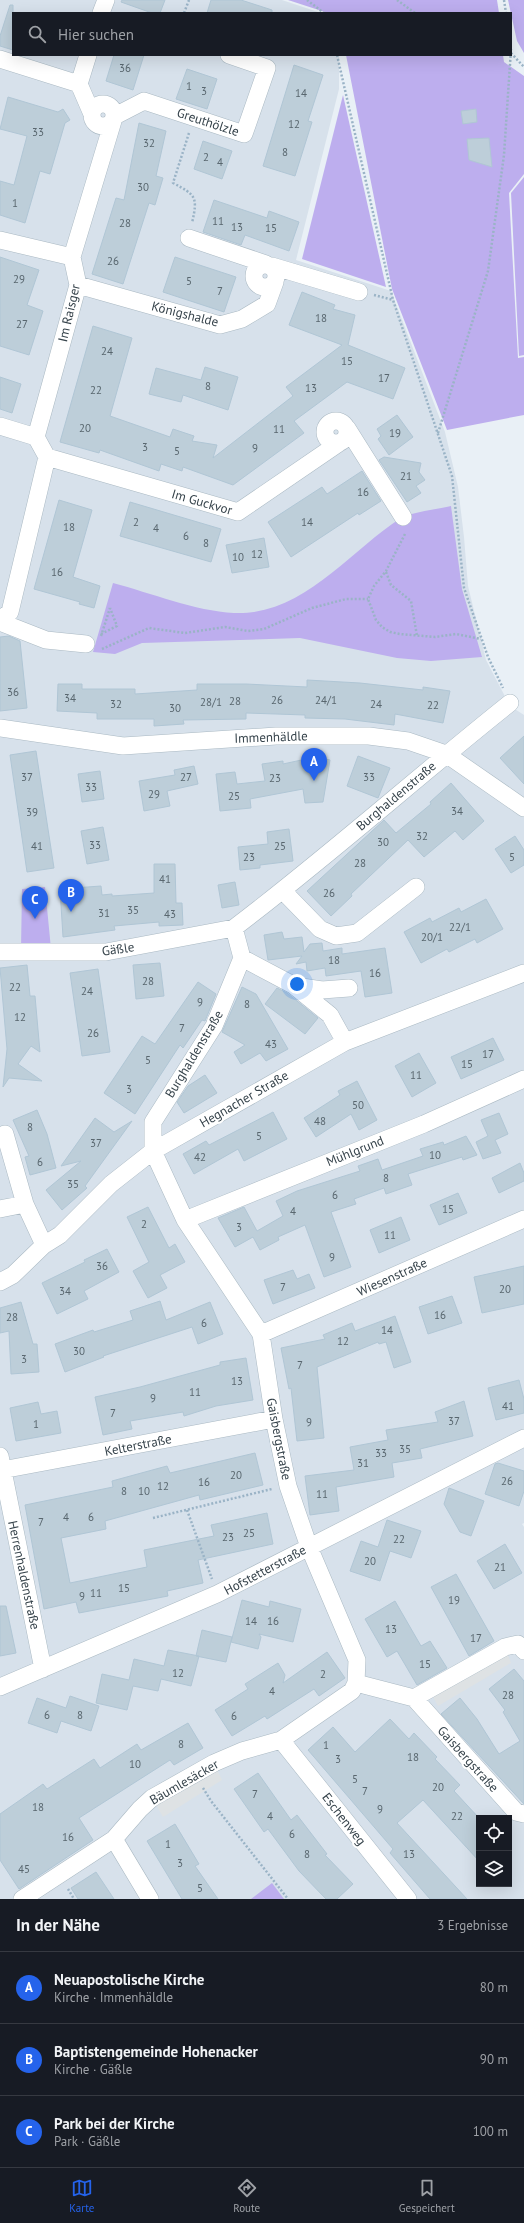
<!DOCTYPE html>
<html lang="de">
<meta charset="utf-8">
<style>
:root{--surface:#171b24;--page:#242831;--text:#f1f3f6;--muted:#9ea1a6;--line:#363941;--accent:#2563eb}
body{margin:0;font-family:"PT Sans",sans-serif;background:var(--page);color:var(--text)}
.controls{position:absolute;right:12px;bottom:12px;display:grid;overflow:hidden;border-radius:0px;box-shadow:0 4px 16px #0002}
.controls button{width:36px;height:36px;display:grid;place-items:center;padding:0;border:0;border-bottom:1px solid var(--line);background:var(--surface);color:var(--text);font:20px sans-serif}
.you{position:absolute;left:297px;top:984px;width:14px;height:14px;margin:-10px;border:3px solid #fff;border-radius:50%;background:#1a73e8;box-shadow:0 0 0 6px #1a73e833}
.badge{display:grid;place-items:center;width:26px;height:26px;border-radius:50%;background:var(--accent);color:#fff;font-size:13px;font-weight:700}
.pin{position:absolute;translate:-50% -33px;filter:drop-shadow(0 1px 2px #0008)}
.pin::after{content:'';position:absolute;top:21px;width:14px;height:12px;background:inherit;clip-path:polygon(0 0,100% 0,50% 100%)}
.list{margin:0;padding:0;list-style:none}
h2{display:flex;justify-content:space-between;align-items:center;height:52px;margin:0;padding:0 16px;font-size:17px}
h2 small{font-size:13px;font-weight:400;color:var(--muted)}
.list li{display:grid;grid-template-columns:26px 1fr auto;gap:12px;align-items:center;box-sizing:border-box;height:72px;padding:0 16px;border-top:1px solid var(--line)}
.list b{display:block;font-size:15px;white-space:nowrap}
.list p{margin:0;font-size:13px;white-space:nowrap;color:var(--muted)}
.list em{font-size:13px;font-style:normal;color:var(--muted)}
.icon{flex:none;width:22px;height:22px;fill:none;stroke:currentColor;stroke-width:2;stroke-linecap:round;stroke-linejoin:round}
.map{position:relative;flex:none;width:524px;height:1899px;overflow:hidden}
.search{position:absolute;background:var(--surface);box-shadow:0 4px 16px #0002;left:12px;right:12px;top:12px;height:44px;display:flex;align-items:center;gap:10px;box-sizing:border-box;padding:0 14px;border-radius:0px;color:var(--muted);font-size:15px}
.sheet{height:268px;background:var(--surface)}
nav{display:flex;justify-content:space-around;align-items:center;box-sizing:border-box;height:56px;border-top:1px solid var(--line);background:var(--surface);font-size:11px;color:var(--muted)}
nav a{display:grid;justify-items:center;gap:2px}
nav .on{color:var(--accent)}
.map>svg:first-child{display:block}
.residential{fill:#d7e1eb;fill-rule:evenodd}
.green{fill:#bdaeee}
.parking{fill:#dee2e4}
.building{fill:#bdced9;stroke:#b0c6d5}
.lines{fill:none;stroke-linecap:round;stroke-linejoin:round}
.minor-casing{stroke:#aab9c3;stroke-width:18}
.path{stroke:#9ab3c6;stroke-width:2.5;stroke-dasharray:2 2;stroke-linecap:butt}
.minor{stroke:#fff;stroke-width:17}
.labels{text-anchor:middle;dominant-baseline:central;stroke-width:4;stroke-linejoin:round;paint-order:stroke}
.number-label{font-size:11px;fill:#58666e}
.street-label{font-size:13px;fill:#36434b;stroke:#fff}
</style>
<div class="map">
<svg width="524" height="1899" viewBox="0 0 524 1899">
<rect width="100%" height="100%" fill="#e9f0f6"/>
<path class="residential" d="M0,0H282L321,13H13V55H339V89L296,260L391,291L445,432L458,487L464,537L468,586L486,660L510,706L524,715V1523L522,1524L524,1527V1899H0ZM479,1818H509V1884H479Z"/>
<path class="green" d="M288,0H497L499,13H328Z
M508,0H524V53L517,41Z
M346,55H503L504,62L524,76V174L509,193L518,358L524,357V415L447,430L392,289Z
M343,95L386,287L302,259Z
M524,177V355L519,356L511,193Z
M451,506L462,589L482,657L431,661L397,658L300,638L142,643L115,654L93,652L113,583C151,593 195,611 234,613C303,616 348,552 401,518C412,512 438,509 451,506Z
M45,887L51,949H21L22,889Z
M272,1883L284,1899H251Z"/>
<path class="parking" d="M505,1647L511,1663L438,1706L429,1690Z
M214,1763L222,1780L163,1817L152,1798Z"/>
<path class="building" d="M122,0H165L160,13H152L121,2Z
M211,0H241L272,10V13H207Z
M10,5H13V50L0,46V36Z
M114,55H144L133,90L106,81Z
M294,65L323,75L308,121L312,122L295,176L263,166Z
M187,69L217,79L207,109L176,99Z
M8,97L58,112L63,109L70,120L65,123L50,174L40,171L25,223L0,215V181L14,185L27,136L0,129Z
M476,109L477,122L463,124L461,111Z
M139,123L166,131L156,176L163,178L155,205L149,203L123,284L92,274L116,198L124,200Z
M489,138L492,167L469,160L467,139Z
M203,141L232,151L222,179L194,169Z
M214,200L267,218L269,211L299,222L289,251L245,235L241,245L203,232Z
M0,257L39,270L27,305L43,311L29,355L0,346Z
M175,257L236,277L224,312L163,292Z
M302,292L335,305L333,309L355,315L348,345L405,368L393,399L347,382L294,421L304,433L233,485L183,467L182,471L161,464L159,471L100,450L99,453L60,442L93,326L132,338L110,416L170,437L173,429L194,436L192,441L217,445L213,458L293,396L286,387L342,345L289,325Z
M205,367L238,377L228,410L183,395L181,402L149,394L156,368L201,380Z
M0,377L21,384L12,413L0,409Z
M397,415L413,437L389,455L378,439L381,436L377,429Z
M384,457L421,463L419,472L425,480L416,486L421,493L407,502L379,460Z
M362,471L381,501L359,515L358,513L291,557L268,522L322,487L327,494Z
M59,500L92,510L73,577L100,586L94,608L79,604L80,602L34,589Z
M130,502L221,529L211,562L120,536Z
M264,538L269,567L232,573L226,545Z
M9,636L20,641L27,708L0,711V637Z
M307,680L360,683L423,690V687L450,691L443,723L395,714L394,725L345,719L305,718V715L246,713V719L183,720L184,724L154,726V719H97V713L57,711L58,684H82V689H135V694L197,690V684H246L307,687Z
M524,736V784L500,758Z
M36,751L54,868L27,872L10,755Z
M358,756L390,768L378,798L347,786Z
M315,757L330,760L323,802L305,803L303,789L250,799L251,808L220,811L216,774L235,772L237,784L265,781L262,764L283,761V764Z
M194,766L198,784L167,791L170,806L144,811L139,781L175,775L174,770Z
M100,771L104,799L82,802L78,774Z
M451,783L484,821L463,840L455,831L424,857L408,840L351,894L352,896L331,916L307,891L384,820L396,833L431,804L430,802Z
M103,827L109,860L87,864L81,831Z
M289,829L293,861L260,865V868L240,870L238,847L268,844L267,832Z
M515,836L524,850V865L511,873L495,849Z
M154,864H175L176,903H182L183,925L159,926V922L114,926L115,930L63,937L60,889L101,886L102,895L112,894V896L154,893Z
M235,882L239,905L222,908L218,885Z
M486,899L503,929L477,943L475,939L449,952L447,949L421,963L404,932L430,918L432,922L459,908L461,912Z
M282,932L284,939L302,937L304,952L310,944L322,943L323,951L342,948V954L385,948L392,993L365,997L361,971L326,976L325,968L307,971L306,962L296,964L302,956L268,960L264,935Z
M160,963L164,996L136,999L133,965Z
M27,965L30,996H35L40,1052L31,1046L18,1064L42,1081L9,1078L3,1087L7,1049L0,968Z
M98,969L110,1052L82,1056L70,973Z
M198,982L216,994L205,1021L202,1020L183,1048L180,1045L135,1114L104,1093L142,1036L155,1044Z
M242,987L256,994L288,1049L266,1061L260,1053L241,1064L234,1052L245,1045L222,1032Z
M277,988L287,993L318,1018L305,1034L265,1004Z
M493,1038L504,1060L461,1079L451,1057Z
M419,1053L436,1083L412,1097L395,1066Z
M205,1075L217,1093L184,1113L177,1102L188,1086Z
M357,1081L377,1120L359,1130L351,1114L316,1137L304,1118L340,1095L338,1091Z
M37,1110L47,1134L56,1168L30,1175L25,1157L29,1156L13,1120Z
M273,1112L287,1139L244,1161L238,1149L194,1174L183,1154L206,1141L209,1145Z
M499,1113L508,1134L495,1140L501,1153L483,1159L476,1142L488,1136L481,1120Z
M95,1118L114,1132L132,1121L85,1186L87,1188L62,1210L46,1190L81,1161L61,1166Z
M466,1136L477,1155L463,1160L462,1157L408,1174L412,1185L386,1194L384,1188L354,1199L356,1204L331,1212L351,1267L324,1277L305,1225L278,1237L279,1240L260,1250L253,1237L235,1247L218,1218L244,1207L257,1231L283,1216L276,1201L297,1191L360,1171L358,1166L378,1159L382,1170L423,1156L420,1149L443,1142L444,1145Z
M520,1163L524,1173V1181L499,1193L492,1178Z
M458,1193L467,1213L439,1225L430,1205Z
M148,1207L169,1248L175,1244L185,1262L160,1275L167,1288L148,1298L133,1271L149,1262L127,1217Z
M401,1217L410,1240L379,1253L370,1230Z
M107,1249L119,1272L84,1291L88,1299L57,1314L42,1283L85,1262L84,1260Z
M524,1266V1304L482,1313L474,1277Z
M293,1270L297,1279L309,1274L315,1288L273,1304L264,1280Z
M452,1296L462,1323L428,1334L419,1307Z
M160,1301L166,1320L210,1302L223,1334L198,1344L192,1327L103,1356L104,1357L65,1372L55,1344L93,1330L94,1332L133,1320L130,1311Z
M21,1302L33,1344H37L39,1372L11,1374L9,1331L0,1333V1308Z
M395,1316L411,1362L394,1368L386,1342L379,1344L378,1342L317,1367L324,1438L297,1441L291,1388L289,1389L281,1348L325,1339L323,1335L352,1323L355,1331Z
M246,1358L253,1400L216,1406L184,1416L183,1412L130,1421L132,1429L103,1435L95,1397L140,1387L220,1365V1362Z
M519,1380L524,1399V1413L496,1420L488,1388Z
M464,1401L473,1436L420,1449L422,1458L392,1463L394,1477L336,1487L339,1511L310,1515L305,1476L354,1470L350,1447L388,1440L386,1430L438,1422L435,1412Z
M38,1402L41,1414L57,1411L61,1433L16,1441L10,1408Z
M255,1453L263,1485L200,1500L199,1495L105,1521L106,1529L61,1538L70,1583L147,1567L144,1550L214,1536L211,1525L267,1513L273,1544L198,1560L203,1583L167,1591L168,1596L79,1613L76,1602L44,1609L25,1505L113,1487L112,1481L167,1466L170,1473Z
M498,1463L524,1471V1491L519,1506L485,1494L495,1464Z
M449,1488L484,1501L471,1536L460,1532L444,1504Z
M387,1520L421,1531L411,1558L390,1551L380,1581L350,1571L361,1541L378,1547Z
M505,1544L522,1573L494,1589L477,1561Z
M456,1574L494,1641L469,1656L431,1587Z
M242,1600L269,1607L270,1601L301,1609L293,1642L259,1634L261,1637L258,1649L231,1642Z
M395,1601L421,1646L430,1641L447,1668L417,1685L397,1651L387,1657L365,1619Z
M0,1606H6L16,1653L0,1656Z
M202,1630L232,1637L226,1662L196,1656Z
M168,1650L199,1656L191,1686L161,1679L158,1691L133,1686L127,1710L96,1703L102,1674L129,1680L134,1659L164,1666Z
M327,1652L345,1678L319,1696L314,1689L267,1719L265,1716L232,1736L215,1710L248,1689L245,1684L278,1663L285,1675L283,1683Z
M514,1669L524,1681V1804L441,1714L460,1698L477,1719L499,1754L520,1741L503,1712L505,1710L489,1689Z
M70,1696L99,1706L91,1731L61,1721L57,1733L28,1723L37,1698L66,1708Z
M390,1719L409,1739L414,1733L437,1757L435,1759L460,1785L454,1791L479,1818V1861L423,1800L397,1823L467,1899H430L390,1853L393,1849L308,1750L333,1727L355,1752Z
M188,1723L203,1748L174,1765L170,1760L79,1818L93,1840L19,1889L0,1860V1814L43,1784L47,1789L94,1759L100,1768L137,1744L141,1750Z
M258,1773L291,1820L297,1815L327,1854L325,1855L353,1884L337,1899H326L299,1871L268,1829L264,1832L234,1789Z
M175,1824L199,1864L195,1866L218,1899H182L147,1841Z
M96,1872L114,1899H78L71,1888Z"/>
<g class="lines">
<defs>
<path id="minor" d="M101,13L106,0
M88,55L79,84L92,114
M0,59L79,84
M92 115a11 11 0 1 1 22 0a11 11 0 1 1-22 0Z
M115,116L144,101L244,134L267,68L229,55
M189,238L266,264
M0,240L72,257
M254 276a11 11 0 1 1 22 0a11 11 0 1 1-22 0Z
M272,266L359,292
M78,285L220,325L242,319L267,304L275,282
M325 432a11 11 0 1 1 22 0a11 11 0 1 1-22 0Z
M0,426L36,437
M347,428L403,517
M47,457L238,512L339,443
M0,620L10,612L47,457L36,437L78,285L72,257L113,121
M0,622L46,640L86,644
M510,703C417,777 329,856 234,928L242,958L214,1026L153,1122V1151L185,1220L261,1334L274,1419L288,1486L309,1547L357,1660L356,1683L414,1698L516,1812L524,1814
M0,728L123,746L276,736H369L408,741L446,754L524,808
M283,891L320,929L336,936L357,933L416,887
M0,952H106L234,928
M242,958L293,985L330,1015L345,1042
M295,986L322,990L349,988
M5,1134L25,1204L44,1245
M0,1209L25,1204
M185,1220L424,1124L524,1079
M0,1282L13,1275L44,1245L60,1235L111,1184L153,1151L345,1042L524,973
M261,1334L524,1219
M0,1456L43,1669
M2,1470L274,1419
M0,1687L217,1594L524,1438
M414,1698L505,1647L518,1644L524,1651
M281,1740L408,1899
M114,1839L150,1899
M22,1899L114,1839L140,1809L152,1798L214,1763L242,1751L281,1740L352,1691L356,1683"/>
</defs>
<use href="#minor" class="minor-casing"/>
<path class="path" d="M307,0L324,13
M397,0L415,13
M504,0L506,13
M184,13L189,0
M511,53L524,67
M337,55L393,300L452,476L464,588L488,657L503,688
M189,133L173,183C196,195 198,197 192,223
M374,295L393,300
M438,433L488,271L504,155L511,49
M405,534L386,571L374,586L368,599L376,620L382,627L390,632L400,634L435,637L456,634L481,639
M386,572L391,585L411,601L417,636
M101,634L117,626L110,608
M101,636L110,608
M102,649L149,628L185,633L225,627L248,631L264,629L312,608L346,599H368
M187,1510L212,1579
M153,1518L272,1489
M203,1788L211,1801L288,1899
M68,1889L74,1899"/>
<use href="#minor" class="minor"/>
</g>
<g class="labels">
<g class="number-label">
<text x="125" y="68">36</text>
<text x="189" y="86">1</text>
<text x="204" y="91">3</text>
<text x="301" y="93">14</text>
<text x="294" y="124">12</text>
<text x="38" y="132">33</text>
<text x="149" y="143">32</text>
<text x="285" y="152">8</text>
<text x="206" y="157">2</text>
<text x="220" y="162">4</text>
<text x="143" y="187">30</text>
<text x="15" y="203">1</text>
<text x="218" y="221">11</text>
<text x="125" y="223">28</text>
<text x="237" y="227">13</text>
<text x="271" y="228">15</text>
<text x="113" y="261">26</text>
<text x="19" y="279">29</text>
<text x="189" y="281">5</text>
<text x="220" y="291">7</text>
<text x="321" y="318">18</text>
<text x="22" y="324">27</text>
<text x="107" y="351">24</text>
<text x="347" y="361">15</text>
<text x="384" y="378">17</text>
<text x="208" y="386">8</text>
<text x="311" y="388">13</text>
<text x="96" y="390">22</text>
<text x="85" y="428">20</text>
<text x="279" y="429">11</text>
<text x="395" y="433">19</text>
<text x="145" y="447">3</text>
<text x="255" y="448">9</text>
<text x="177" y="451">5</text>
<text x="406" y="476">21</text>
<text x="363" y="492">16</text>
<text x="136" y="522">2</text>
<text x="307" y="522">14</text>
<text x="69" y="527">18</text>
<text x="156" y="528">4</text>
<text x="186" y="536">6</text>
<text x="206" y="543">8</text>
<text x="257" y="554">12</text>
<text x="238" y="557">10</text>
<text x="57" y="572">16</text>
<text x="13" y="692">36</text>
<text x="70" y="698">34</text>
<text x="277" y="700">26</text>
<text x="326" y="700">24/1</text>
<text x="235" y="701">28</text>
<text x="211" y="702">28/1</text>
<text x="116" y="704">32</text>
<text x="376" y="704">24</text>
<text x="433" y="705">22</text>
<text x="175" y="708">30</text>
<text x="27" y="777">37</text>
<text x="186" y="777">27</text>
<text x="369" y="777">33</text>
<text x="275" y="778">23</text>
<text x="91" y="787">33</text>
<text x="154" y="794">29</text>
<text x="234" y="796">25</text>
<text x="457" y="811">34</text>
<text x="32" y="812">39</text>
<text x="422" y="836">32</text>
<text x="383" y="842">30</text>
<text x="95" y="845">33</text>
<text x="37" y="846">41</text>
<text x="280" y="846">25</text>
<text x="249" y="857">23</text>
<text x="512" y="857">5</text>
<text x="360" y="863">28</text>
<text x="165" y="879">41</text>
<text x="329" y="893">26</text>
<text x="133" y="910">35</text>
<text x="104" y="913">31</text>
<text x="170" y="914">43</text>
<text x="460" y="927">22/1</text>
<text x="432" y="937">20/1</text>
<text x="334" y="960">18</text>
<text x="375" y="973">16</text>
<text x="148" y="981">28</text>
<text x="15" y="987">22</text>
<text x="87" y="991">24</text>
<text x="200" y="1002">9</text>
<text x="247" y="1004">8</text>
<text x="20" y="1017">12</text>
<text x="182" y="1028">7</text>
<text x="93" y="1033">26</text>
<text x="271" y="1044">43</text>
<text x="488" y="1054">17</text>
<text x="148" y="1060">5</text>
<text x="467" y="1064">15</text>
<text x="416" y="1075">11</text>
<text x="129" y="1089">3</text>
<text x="358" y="1105">50</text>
<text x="320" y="1121">48</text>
<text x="30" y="1127">8</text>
<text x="259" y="1136">5</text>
<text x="96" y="1143">37</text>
<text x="435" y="1155">10</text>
<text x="200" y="1157">42</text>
<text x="40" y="1162">6</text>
<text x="386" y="1178">8</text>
<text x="73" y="1184">35</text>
<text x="335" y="1195">6</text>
<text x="448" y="1209">15</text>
<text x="293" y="1211">4</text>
<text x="144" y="1224">2</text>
<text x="239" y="1227">3</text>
<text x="390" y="1235">11</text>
<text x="332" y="1257">9</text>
<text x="102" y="1266">36</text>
<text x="283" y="1287">7</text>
<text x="505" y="1289">20</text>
<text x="65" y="1291">34</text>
<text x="440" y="1315">16</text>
<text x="12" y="1317">28</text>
<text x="204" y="1323">6</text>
<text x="387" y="1330">14</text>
<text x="343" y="1341">12</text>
<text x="79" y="1351">30</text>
<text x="24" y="1359">3</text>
<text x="300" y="1365">7</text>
<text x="237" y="1381">13</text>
<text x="195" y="1392">11</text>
<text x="153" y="1398">9</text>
<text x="508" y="1406">41</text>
<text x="113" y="1413">7</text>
<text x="454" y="1421">37</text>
<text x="309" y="1422">9</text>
<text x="36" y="1424">1</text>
<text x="405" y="1449">35</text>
<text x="381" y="1453">33</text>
<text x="363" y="1463">31</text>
<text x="236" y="1475">20</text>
<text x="507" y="1481">26</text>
<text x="204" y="1482">16</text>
<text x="163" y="1486">12</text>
<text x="124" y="1491">8</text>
<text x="144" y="1491">10</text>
<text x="322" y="1494">11</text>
<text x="66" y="1517">4</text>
<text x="91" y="1517">6</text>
<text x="41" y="1522">7</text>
<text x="249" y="1533">25</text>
<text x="228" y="1537">23</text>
<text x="399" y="1539">22</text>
<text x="370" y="1561">20</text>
<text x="500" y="1567">21</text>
<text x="124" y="1588">15</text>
<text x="96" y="1593">11</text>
<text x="82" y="1596">9</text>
<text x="454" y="1600">19</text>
<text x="251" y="1621">14</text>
<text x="273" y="1621">16</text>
<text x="391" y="1629">13</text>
<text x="476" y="1638">17</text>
<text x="425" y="1664">15</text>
<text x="178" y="1673">12</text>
<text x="323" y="1674">2</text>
<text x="272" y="1691">4</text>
<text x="508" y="1695">28</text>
<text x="47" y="1715">6</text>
<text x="80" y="1715">8</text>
<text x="234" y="1716">6</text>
<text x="181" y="1744">8</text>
<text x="326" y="1745">1</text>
<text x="413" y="1757">18</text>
<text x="338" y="1759">3</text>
<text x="135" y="1764">10</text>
<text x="355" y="1779">5</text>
<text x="438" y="1787">20</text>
<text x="365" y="1791">7</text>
<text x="255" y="1794">7</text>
<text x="38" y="1807">18</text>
<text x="380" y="1809">9</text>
<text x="270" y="1816">4</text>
<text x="457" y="1816">22</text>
<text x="292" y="1834">6</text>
<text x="68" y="1837">16</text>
<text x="168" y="1844">1</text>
<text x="307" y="1854">8</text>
<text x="409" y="1854">13</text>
<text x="180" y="1863">3</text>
<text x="24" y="1869">45</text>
<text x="200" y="1888">5</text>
</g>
<g class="street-label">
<text transform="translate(208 122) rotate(18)">Greuthölzle</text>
<text transform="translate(69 313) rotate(-77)">Im Raisger</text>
<text transform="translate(185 314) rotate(14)">Königshalde</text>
<text transform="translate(202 502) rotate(16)">Im Guckvor</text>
<text transform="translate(271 737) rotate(-2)">Immenhäldle</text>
<text transform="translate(396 796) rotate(-40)">Burghaldenstraße</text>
<text transform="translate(118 949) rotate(-8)">Gäßle</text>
<text transform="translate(194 1054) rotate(-59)">Burghaldenstraße</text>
<text transform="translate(244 1099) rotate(-30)">Hegnacher Straße</text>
<text transform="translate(355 1151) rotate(-22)">Mühlgrund</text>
<text transform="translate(392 1277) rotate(-24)">Wiesenstraße</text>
<text transform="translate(279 1439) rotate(79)">Gaisbergstraße</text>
<text transform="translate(138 1445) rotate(-11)">Kelterstraße</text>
<text transform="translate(265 1570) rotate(-28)">Hofstetterstraße</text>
<text transform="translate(24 1575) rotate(78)">Herrenhaldenstraße</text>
<text transform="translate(468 1759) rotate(48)">Gaisbergstraße</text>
<text transform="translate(184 1782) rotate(-30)">Bäumlesäcker</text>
<text transform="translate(344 1819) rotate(52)">Eschenweg</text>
</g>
</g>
</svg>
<div class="controls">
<button><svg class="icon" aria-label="locate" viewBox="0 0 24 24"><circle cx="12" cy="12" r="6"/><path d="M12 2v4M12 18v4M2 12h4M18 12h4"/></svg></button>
<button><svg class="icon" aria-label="layers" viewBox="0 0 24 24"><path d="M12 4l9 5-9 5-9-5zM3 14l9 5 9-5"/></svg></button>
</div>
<div class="you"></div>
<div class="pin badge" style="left:314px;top:781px">A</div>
<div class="pin badge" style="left:71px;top:912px">B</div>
<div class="pin badge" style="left:35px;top:919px">C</div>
<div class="search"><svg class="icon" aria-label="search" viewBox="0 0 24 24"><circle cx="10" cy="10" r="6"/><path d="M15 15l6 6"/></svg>Hier suchen</div>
</div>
<section class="sheet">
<h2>In der Nähe<small>3 Ergebnisse</small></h2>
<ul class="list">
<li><span class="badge">A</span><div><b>Neuapostolische Kirche</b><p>Kirche · Immenhäldle</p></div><em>80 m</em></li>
<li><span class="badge">B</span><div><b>Baptistengemeinde Hohenacker</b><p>Kirche · Gäßle</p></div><em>90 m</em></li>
<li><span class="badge">C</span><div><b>Park bei der Kirche</b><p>Park · Gäßle</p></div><em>100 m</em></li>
</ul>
</section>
<nav>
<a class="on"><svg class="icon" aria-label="map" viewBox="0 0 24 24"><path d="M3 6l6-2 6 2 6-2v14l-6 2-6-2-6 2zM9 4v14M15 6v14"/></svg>Karte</a>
<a><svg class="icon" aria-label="directions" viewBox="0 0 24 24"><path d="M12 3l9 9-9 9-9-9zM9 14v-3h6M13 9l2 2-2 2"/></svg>Route</a>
<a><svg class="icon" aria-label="saved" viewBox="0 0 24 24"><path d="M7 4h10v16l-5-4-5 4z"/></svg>Gespeichert</a>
</nav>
